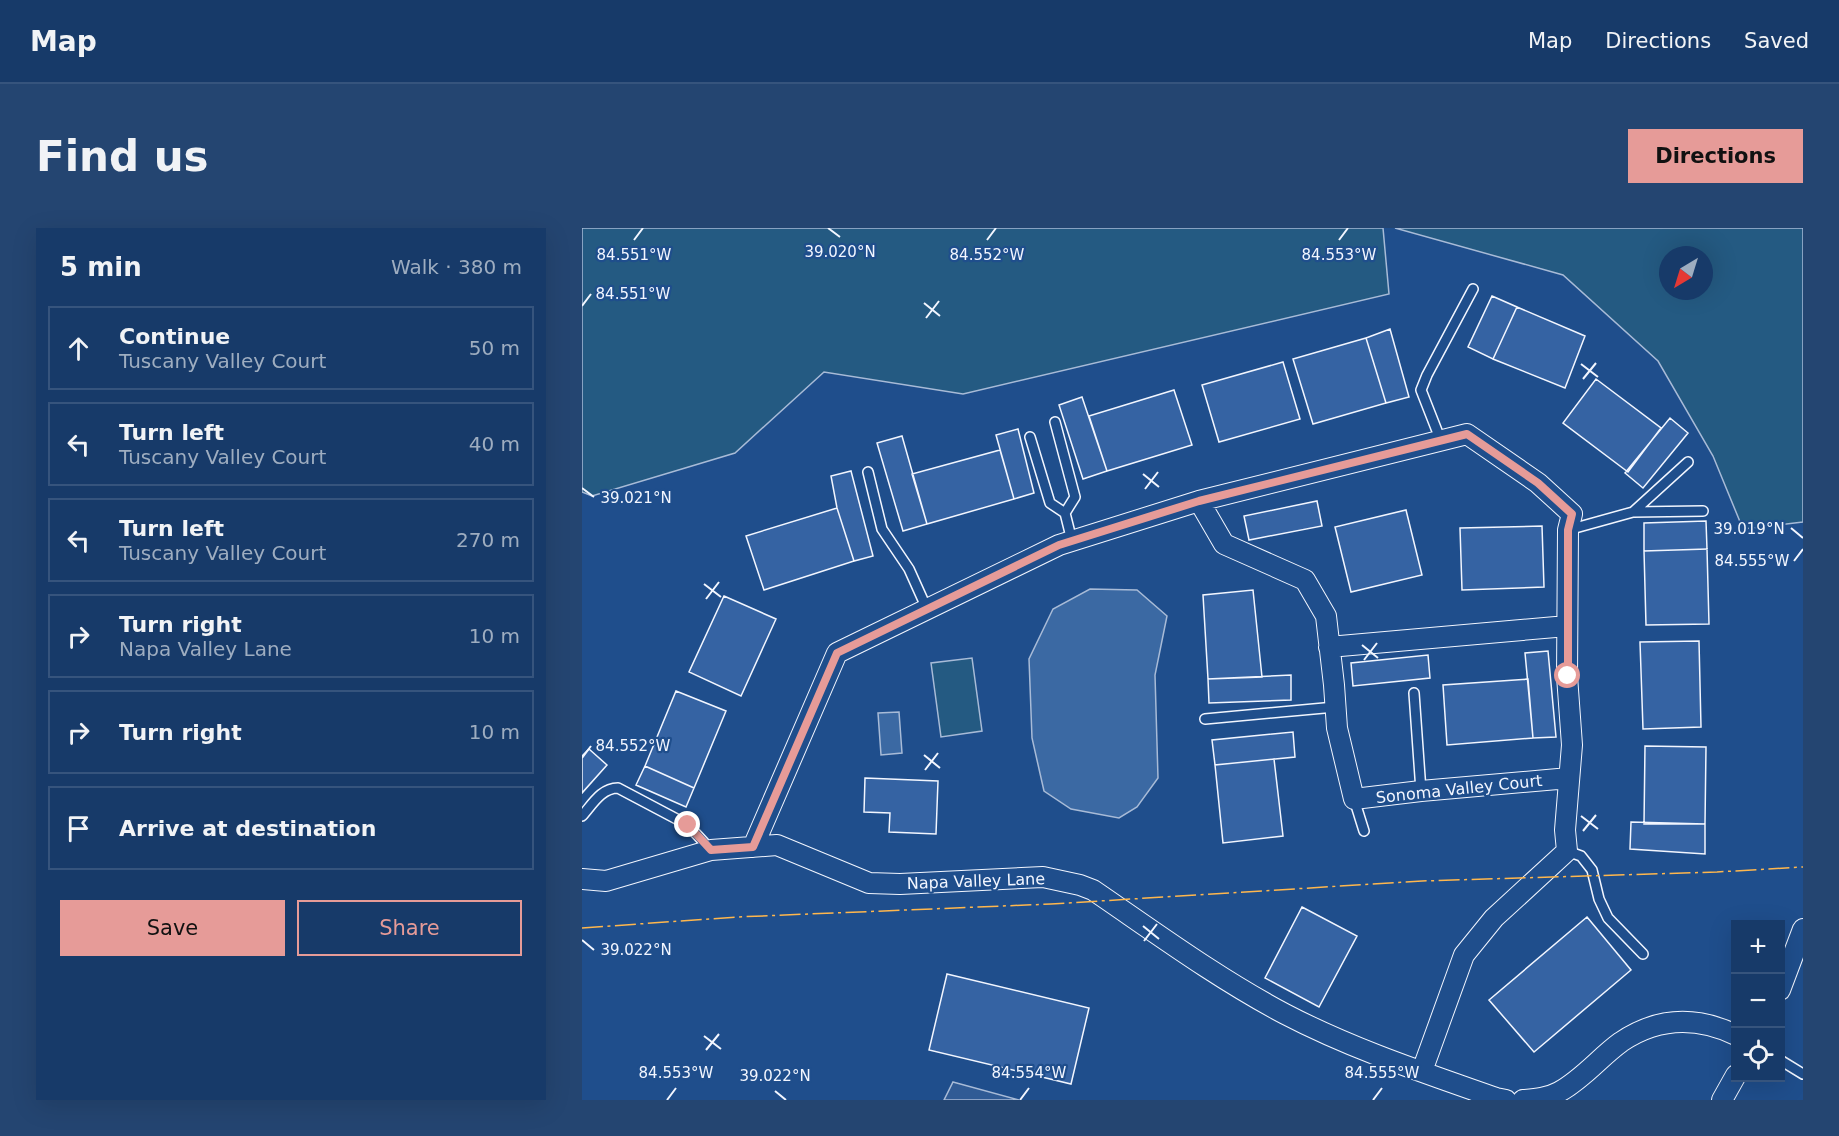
<!DOCTYPE html>
<meta charset="utf-8">
<style>
:root{--surface:#173a69;--page:#244571;--text:#f1f3f6;--muted:#9eadc0;--line:#36547d;--accent:#e69b98}
body{margin:0;font-family:"DejaVu Sans",sans-serif;background:var(--page);color:var(--text)}
.controls{position:absolute;right:18px;bottom:18px;display:grid;overflow:hidden;border-radius:0px;box-shadow:0 6px 24px #0002}
.controls button{width:54px;height:54px;display:grid;place-items:center;padding:0;border:0;border-bottom:2px solid var(--line);background:var(--surface);color:var(--text);font:30px sans-serif}
.compass{position:absolute;left:1077px;top:18px;width:54px;height:54px;border-radius:50%;background:var(--surface);box-shadow:0 6px 24px #0002;rotate:218deg}
.stop{position:absolute;width:18px;height:18px;margin:-14px;border:4px solid #e69b98;border-radius:50%;background:#fff}
.stop.end{background:#e69b98;border-color:#fff;box-shadow:0 2px 6px #0008}
.list{margin:0;padding:0;list-style:none}
h2{display:flex;justify-content:space-between;align-items:center;height:78px;margin:0;padding:0 24px;font-size:26px}
h2 small{font-size:20px;font-weight:400;color:var(--muted)}
.list li{display:grid;grid-template-columns:39px 1fr auto;gap:18px;align-items:center;box-sizing:border-box;height:84px;margin:0 12px 12px;padding:0 12px;border:2px solid var(--line);border-radius:0px}
.list b{display:block;font-size:22px;white-space:nowrap}
.list p{margin:0;font-size:20px;white-space:nowrap;color:var(--muted)}
.list em{font-size:20px;font-style:normal;color:var(--muted)}
.actions{display:flex;gap:12px;padding:18px 24px}
.actions a{flex:1;padding:14px 0;border:2px solid var(--accent);border-radius:0px;text-align:center;font-size:21px;color:var(--accent)}
.actions .main{background:var(--accent);color:#111}
.icon{flex:none;width:33px;height:33px;fill:none;stroke:currentColor;stroke-width:2;stroke-linecap:round;stroke-linejoin:round}
.map{position:relative;flex:none;width:1221px;height:872px;overflow:hidden;border-radius:0px}
header{display:flex;align-items:center;gap:36px;box-sizing:border-box;height:84px;padding:0 30px;background:var(--surface);border-bottom:2px solid var(--line)}
header strong{font-size:28px}
nav{display:flex;gap:33px;margin-inline-start:auto;font-size:21px}
.intro{display:flex;align-items:center;justify-content:space-between;box-sizing:border-box;height:144px;padding:0 36px}
h1{margin:0;font-size:42px}
.button{padding:15px 27px;border-radius:0px;background:var(--accent);color:#111;font-size:21px;font-weight:700}
main{display:flex;gap:36px;padding:0 36px}
aside{flex:1;background:var(--surface);border-radius:0px;box-shadow:0 6px 24px #0002}
.map>svg:first-child{display:block}
.green{fill:#245a82;stroke:#a8bbd7;stroke-width:1.5;fill-rule:evenodd}
.parking{fill:#305b95;stroke:#a8bbd7;stroke-width:1.5}
.water{fill:#3b69a3;stroke:#a8bbd7;stroke-width:1.5}
.building{fill:#3563a3;stroke:#f2f6ff;stroke-width:1.5}
.lines{fill:none;stroke-linecap:round;stroke-linejoin:round}
.lane-casing{stroke:#f2f6ff;stroke-width:12}
.street-casing{stroke:#f2f6ff;stroke-width:22}
.lane{stroke:#1f4e8c;stroke-width:9}
.street{stroke:#1f4e8c;stroke-width:20}
.power{stroke:#ffb74d;stroke-width:1.5;stroke-dasharray:21 4.5 3 4.5;stroke-linecap:butt}
.route{stroke:#e69b98;stroke-width:8}
.ticks{fill:none;stroke:#f2f6ff;stroke-width:2}
.labels{text-anchor:middle;dominant-baseline:central;stroke-width:4.5;stroke-linejoin:round;paint-order:stroke}
.street-label{font-size:16px;fill:#f2f6ff;stroke:#1f4e8c}
.ticks-label{font-size:15px;text-anchor:middle;fill:#f2f6ff;stroke:#1f4e8c;stroke-width:4.5;stroke-linejoin:round;paint-order:stroke}
</style>
<header>
<strong>Map</strong>
<nav><a>Map</a><a>Directions</a><a>Saved</a></nav>
</header>
<div class="intro"><h1>Find us</h1><a class="button">Directions</a></div>
<main>
<aside>
<h2>5 min<small>Walk · 380 m</small></h2>
<ul class="list">
<li><svg class="icon" aria-label="ahead" viewBox="0 0 24 24"><path d="M12 20V5M6 11l6-6 6 6"/></svg><div><b>Continue</b><p>Tuscany Valley Court</p></div><em>50 m</em></li>
<li><svg class="icon" aria-label="left" viewBox="0 0 24 24"><path d="M17 20v-9H6M10 6l-5 5 5 5"/></svg><div><b>Turn left</b><p>Tuscany Valley Court</p></div><em>40 m</em></li>
<li><svg class="icon" aria-label="left" viewBox="0 0 24 24"><path d="M17 20v-9H6M10 6l-5 5 5 5"/></svg><div><b>Turn left</b><p>Tuscany Valley Court</p></div><em>270 m</em></li>
<li><svg class="icon" aria-label="right" viewBox="0 0 24 24"><path d="M7 20v-9h11M14 6l5 5-5 5"/></svg><div><b>Turn right</b><p>Napa Valley Lane</p></div><em>10 m</em></li>
<li><svg class="icon" aria-label="right" viewBox="0 0 24 24"><path d="M7 20v-9h11M14 6l5 5-5 5"/></svg><div><b>Turn right</b></div><em>10 m</em></li>
<li><svg class="icon" aria-label="arrive" viewBox="0 0 24 24"><path d="M6 21V4h12l-3 4 3 4H6"/></svg><div><b>Arrive at destination</b></div></li>
</ul>
<div class="actions"><a class="main">Save</a><a>Share</a></div>
</aside>
<div class="map">
<svg width="1221" height="872" viewBox="0 0 1221 872">
<rect width="100%" height="100%" fill="#1f4e8c"/>
<path class="green" d="M0,0H801L807,66L381,166L242,144L153,225L10,268L0,264Z
M813,0H1221V294L1161,301L1131,228L1076,133L981,47ZM1086,27H1122V63H1086Z
M390,430L400,503L359,509L349,435Z"/>
<path class="parking" d="M371,854L437,872H362Z"/>
<path class="water" d="M508,361L555,362L585,388L573,447L576,550L555,579L537,590L489,581L462,563L450,510L447,431L471,381Z
M317,484L320,525L299,527L296,485Z"/>
<path class="building" d="M910,68L935,79L911,131L886,119Z
M935,79L1003,108L983,160L911,131Z
M808,101L827,169L804,175L784,110Z
M784,110L804,175L731,196L711,131Z
M701,134L718,191L637,214L620,157Z
M1014,151L1079,200L1046,244L981,195Z
M592,162L610,217L525,243L507,188Z
M500,169L525,243L501,251L477,177Z
M1088,190L1106,205L1061,260L1043,245Z
M436,201L452,265L432,271L414,207Z
M320,208L345,296L321,303L295,215Z
M418,222L432,271L345,296L330,246Z
M269,243L291,328L272,333L255,280L249,248Z
M735,273L740,298L667,312L662,288Z
M255,280L272,333L182,362L164,308Z
M824,282L840,347L769,364L753,299Z
M1124,293L1125,321L1062,323V295Z
M960,298L962,359L880,362L878,300Z
M1125,321L1127,396L1064,397L1062,323Z
M671,362L680,449L626,451L621,367Z
M142,368L194,391L159,468L107,444Z
M1117,413L1119,499L1061,501L1058,414Z
M966,423L974,509L951,510L943,425Z
M846,427L848,450L771,458L769,435Z
M709,447V472L627,475L626,451Z
M946,451L951,510L865,517L861,457Z
M94,463L144,483L112,560L63,538Z
M711,504L713,529L633,537L630,512Z
M1063,518L1124,519L1123,596H1062Z
M7,521L25,537L0,565V528Z
M692,531L701,608L641,615L633,537Z
M63,538L112,560L104,579L54,557Z
M283,550L356,553L354,606L307,604L308,585L282,584Z
M1049,594L1123,596V626L1048,621Z
M720,679L775,708L737,779L683,750Z
M1005,689L1049,742L952,824L907,772Z
M365,746L507,780L489,856L347,822Z"/>
<g class="lines">
<defs>
<path id="lane" d="M473,194L493,269L483,285L490,313
M448,209L468,275L483,285
M859,213L839,162L845,147L891,61
M286,244L300,301L327,341L345,381
M1051,284L1121,283
M986,302L1051,284L1106,234
M832,465L839,563
M623,491L753,479
M772,571L782,603
M0,588C10,577 19,560 36,560L106,597L129,622
M985,623L999,628L1010,642L1017,671L1026,690L1061,726
M1198,832L1221,846"/>
<path id="street" d="M617,273L642,316L723,352L744,388L752,457L755,500L772,571L839,563L987,550
M747,419L985,398
M171,619L255,425L477,317L617,273L885,206L956,255L990,286L986,302L985,448L990,517L983,602L985,623L912,690L882,727L840,843
M0,651L24,653L129,622L195,617L287,655L318,656L461,649L498,657L511,662C574,705 635,750 703,786C770,821 843,845 914,870L924,872
M1198,762L1221,701
M941,872C954,871 966,870 977,864C1001,851 1018,829 1039,814C1076,789 1114,788 1154,807
M1140,872L1154,847"/>
</defs>
<use href="#lane" class="lane-casing"/>
<use href="#street" class="street-casing"/>
<use href="#lane" class="lane"/>
<use href="#street" class="street"/>
<path class="power" d="M0,700L155,689L469,676L840,653L1135,644L1221,639"/>
</g>
<g class="lines">
<path class="route" d="M106,597L129,622L171,619L255,425L477,317L617,273L885,206L956,255L990,286L986,302V448"/>
</g>
<path class="ticks" d="M246,0L258,9M52,12L61,0M405,12L414,0M757,12L766,0M342,75L358,88M0,78L9,66M344,90L357,73M999,136L1016,149M1001,151L1014,135M561,246L577,259M0,260L12,269M563,261L576,244M1209,300L1221,310M1212,333L1221,321M122,356L139,369M124,371L137,354M780,417L796,430M782,432L795,415M342,527L358,540M0,530L9,518M343,542L356,525M999,588L1016,601M1001,603L1014,587M561,698L577,711M0,712L12,722M562,713L575,696M122,808L139,821M124,822L137,806M193,863L204,872M85,872L94,860M438,872L447,860M791,872L800,860"/>
<g class="labels">
<g class="street-label">
<text transform="translate(877 561) rotate(-6)">Sonoma Valley Court</text>
<text transform="translate(394 653) rotate(-2)">Napa Valley Lane</text>
</g>
</g>
<g class="ticks-label">
<text x="258" y="29">39.020°N</text>
<text x="52" y="32">84.551°W</text>
<text x="405" y="32">84.552°W</text>
<text x="757" y="32">84.553°W</text>
<text x="51" y="71">84.551°W</text>
<text x="54" y="275">39.021°N</text>
<text x="1167" y="306">39.019°N</text>
<text x="1170" y="338">84.555°W</text>
<text x="51" y="523">84.552°W</text>
<text x="54" y="727">39.022°N</text>
<text x="94" y="850">84.553°W</text>
<text x="447" y="850">84.554°W</text>
<text x="800" y="850">84.555°W</text>
<text x="193" y="853">39.022°N</text>
</g>
</svg>
<div class="controls">
<button>+</button>
<button>−</button>
<button><svg class="icon" aria-label="locate" viewBox="0 0 24 24"><circle cx="12" cy="12" r="6"/><path d="M12 2v4M12 18v4M2 12h4M18 12h4"/></svg></button>
</div>
<svg class="compass" viewBox="-18 -18 36 36"><path d="M0-13l5 13h-10z" fill="#e53935"/><path d="M0 13l5-13h-10z" fill="#9eadc0"/></svg>
<div class="stop" style="left:986px;top:448px"></div>
<div class="stop end" style="left:106px;top:597px"></div>
</div>
</main>
